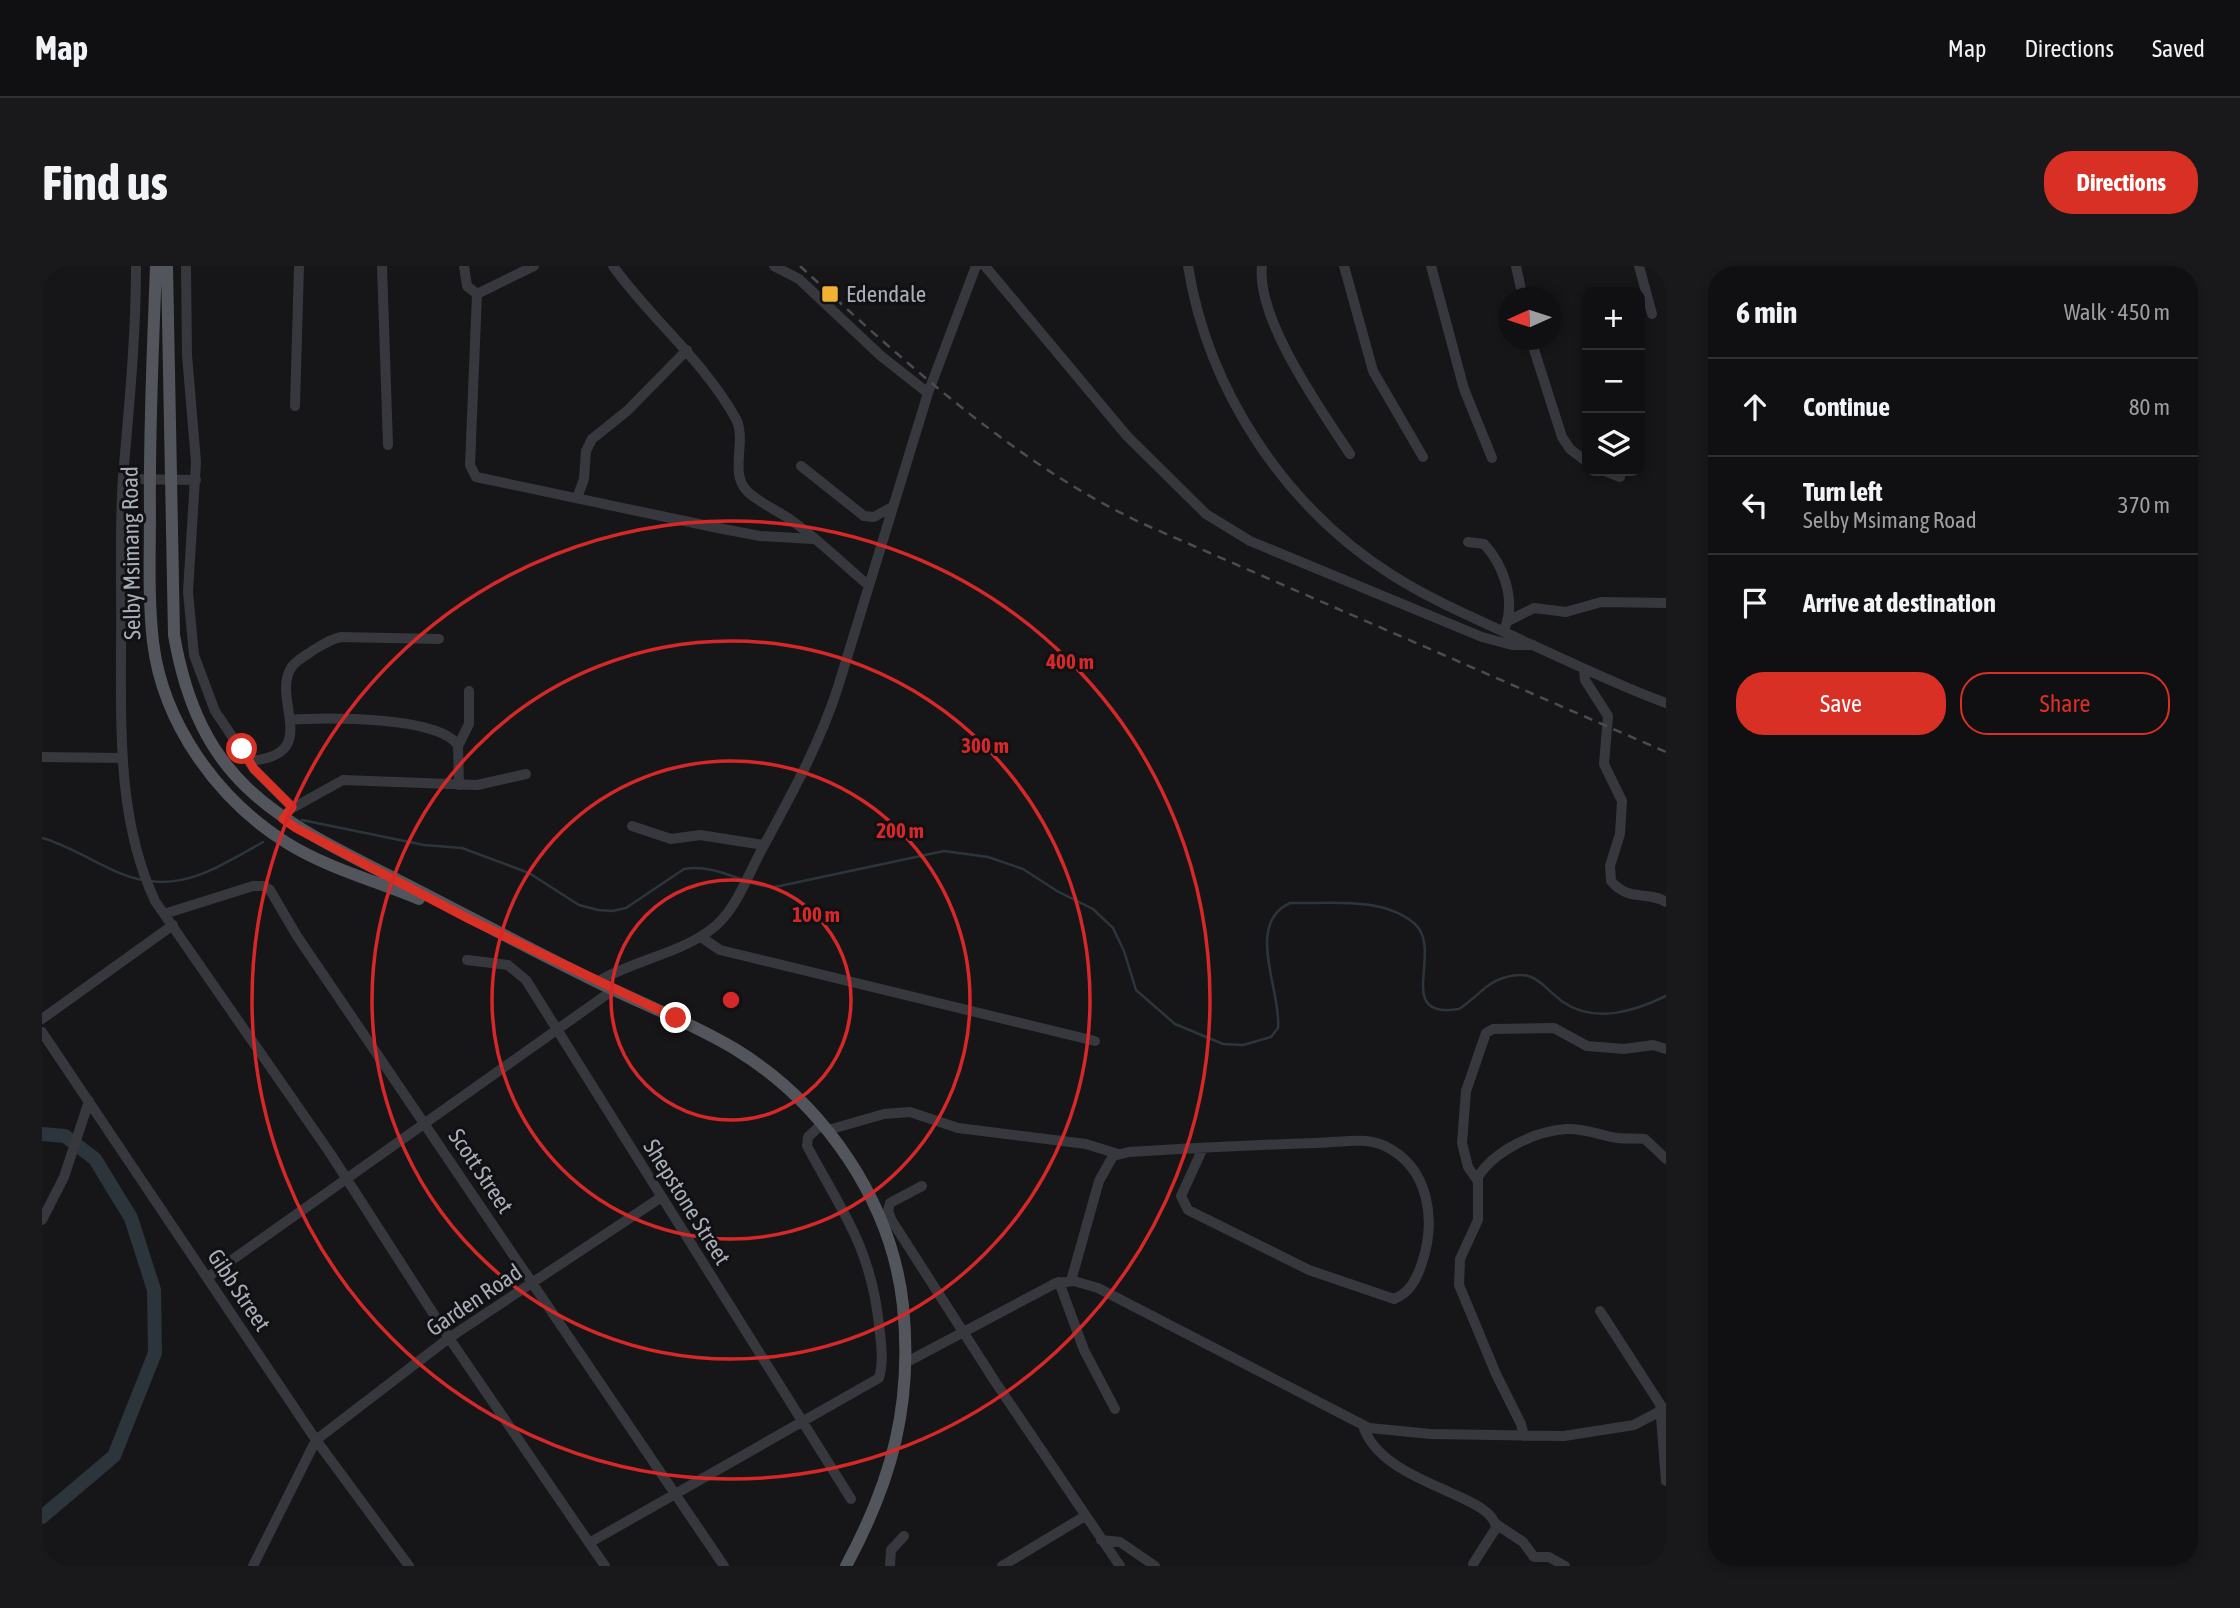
<!DOCTYPE html>
<meta charset="utf-8">
<style>
:root{--surface:#101012;--page:#19191b;--text:#f1f3f6;--muted:#9c9d9f;--line:#303032;--accent:#d93025}
body{margin:0;font-family:"Asap Condensed",sans-serif;background:var(--page);color:var(--text)}
.controls{position:absolute;right:21px;top:21px;display:grid;overflow:hidden;border-radius:14px;box-shadow:0 4px 10px #0003}
.controls button{width:63px;height:63px;display:grid;place-items:center;padding:0;border:0;border-bottom:2px solid var(--line);background:var(--surface);color:var(--text);font:35px sans-serif}
.compass{position:absolute;left:1456px;top:21px;width:63px;height:63px;border-radius:50%;background:var(--surface);box-shadow:0 4px 10px #0003;rotate:267deg}
.stop{position:absolute;width:21px;height:21px;margin:-16px;border:5px solid #d93025;border-radius:50%;background:#fff}
.stop.end{background:#d93025;border-color:#fff;box-shadow:0 2px 7px #0008}
.list{margin:0;padding:0;list-style:none}
h2{display:flex;justify-content:space-between;align-items:center;height:91px;margin:0;padding:0 28px;font-size:30px}
h2 small{font-size:23px;font-weight:400;color:var(--muted)}
.list li{display:grid;grid-template-columns:46px 1fr auto;gap:21px;align-items:center;box-sizing:border-box;height:98px;padding:0 28px;border-top:2px solid var(--line)}
.list b{display:block;font-size:26px;white-space:nowrap}
.list p{margin:0;font-size:23px;white-space:nowrap;color:var(--muted)}
.list em{font-size:23px;font-style:normal;color:var(--muted)}
.actions{display:flex;gap:14px;padding:21px 28px}
.actions a{flex:1;padding:16px 0;border:2px solid var(--accent);border-radius:28px;text-align:center;font-size:24px;color:var(--accent)}
.actions .main{background:var(--accent);color:#fff}
.icon{flex:none;width:38px;height:38px;fill:none;stroke:currentColor;stroke-width:2;stroke-linecap:round;stroke-linejoin:round}
.map{position:relative;flex:none;width:1624px;height:1300px;overflow:hidden;border-radius:28px}
header{display:flex;align-items:center;gap:42px;box-sizing:border-box;height:98px;padding:0 35px;background:var(--surface);border-bottom:2px solid var(--line)}
header strong{font-size:33px}
nav{display:flex;gap:38px;margin-inline-start:auto;font-size:24px}
.intro{display:flex;align-items:center;justify-content:space-between;box-sizing:border-box;height:168px;padding:0 42px}
h1{margin:0;font-size:49px}
.button{padding:18px 32px;border-radius:28px;background:var(--accent);color:#fff;font-size:24px;font-weight:700}
main{display:flex;gap:42px;padding:0 42px}
aside{flex:1;background:var(--surface);border-radius:28px;box-shadow:0 4px 10px #0003}
.map>svg:first-child{display:block}
.lines{fill:none;stroke-linecap:round;stroke-linejoin:round}
.stream{stroke:#2c353c;stroke-width:2.5}
.river{stroke:#2c353c;stroke-width:14}
.minor{stroke:#37383d;stroke-width:10}
.major{stroke:#53555c;stroke-width:12}
.rail{stroke:#4a4c52;stroke-width:2.5;stroke-dasharray:9 7;stroke-linecap:butt}
.route{stroke:#d93025;stroke-width:9}
.ring{fill:none;stroke:#d62828;stroke-width:3.5}
.poi-dot{fill:#f2b134;stroke:#111113;stroke-width:2.5}
.labels{text-anchor:middle;dominant-baseline:central;stroke-width:6;stroke-linejoin:round;paint-order:stroke}
.poi-label{font-size:23px;fill:#a8adb8;stroke:#111113;text-anchor:start}
.street-label{font-size:23px;fill:#a8adb8;stroke:#111113}
.centre{fill:#d62828;stroke:#111113;stroke-width:3.5}
.ring-label{font-size:21px;text-anchor:middle;font-weight:bold;fill:#d62828;stroke:#111113;stroke-width:6;stroke-linejoin:round;paint-order:stroke}
</style>
<header>
<strong>Map</strong>
<nav><a>Map</a><a>Directions</a><a>Saved</a></nav>
</header>
<div class="intro"><h1>Find us</h1><a class="button">Directions</a></div>
<main>
<div class="map">
<svg width="1624" height="1300" viewBox="0 0 1624 1300">
<rect width="100%" height="100%" fill="#161618"/>
<g class="lines">
<path class="stream" d="M260,554L382,579L420,582L487,607L537,639L556,644L570,645L584,642L642,603C676,597 701,620 733,621L902,585L946,591L981,603L1015,625L1051,643L1071,662L1082,685L1094,724L1133,758L1181,778L1201,779L1229,771L1236,762C1240,726 1202,658 1248,637C1288,638 1341,630 1373,658C1402,685 1351,754 1417,743C1432,734 1444,717 1461,712C1494,702 1498,719 1521,736C1553,758 1593,745 1624,730
M0,572C36,582 67,608 101,614
M108,615C149,621 185,596 221,576"/>
<path class="river" d="M0,868L23,870L53,893L89,952L112,1024L113,1087L72,1190L0,1251"/>
<path class="minor" d="M94,0C94,71 87,141 81,211C77,267 80,325 79,381C79,467 76,556 113,635L288,887L407,1072L563,1300
M144,0L145,89L154,196L146,326L152,389L173,445L212,503L250,541
M340,0L346,179
M422,0L425,20L435,28
M571,0C609,53 662,95 694,153C705,174 687,207 705,225C717,237 735,244 749,254C776,273 801,298 826,319
M732,0L757,13L839,90L886,127
M943,0L1085,170L1164,248L1208,275L1440,371L1470,379H1491
M1146,0C1166,125 1243,241 1350,309C1394,337 1442,356 1488,378C1533,398 1577,420 1624,437
M1220,0C1214,53 1279,144 1308,188
M1302,0L1331,105L1381,191
M1389,0L1422,123L1450,192
M1474,0L1481,32
M1597,0L1610,48
M435,28L428,199L434,211L676,262L718,270L771,273
M435,28L492,0
M1489,74L1520,171L1528,183L1545,196
M253,140L257,0
M759,200L822,250L832,251L848,242
M1563,205L1578,211
M81,213L154,214
M535,232L542,213L544,185L550,173L585,145L645,84
M1426,276L1442,278C1461,298 1473,332 1464,359
M1466,355L1492,342L1524,346L1559,336L1624,337
M1542,404L1543,414L1566,450L1562,498L1580,535L1578,568L1568,600L1569,615C1588,637 1605,624 1624,636
M248,454C279,451 401,450 416,480L417,519
M416,480L427,458V425
M0,491L81,492
M207,495C281,489 229,435 249,402C253,395 263,390 270,385C280,379 288,373 299,371L397,373
M247,544L301,514L435,519L484,508
M590,560L629,573L658,569L722,579
M122,648L211,620H222L228,624L255,670L682,1300
M659,671L678,684L1053,775
M425,694L466,699L484,714L809,1233
M555,716C590,695 635,688 667,665C693,647 704,613 719,585C748,531 777,480 796,421L886,127L934,0
M0,753L131,659
M0,766L274,1174L367,1300
M786,864L842,848L868,846L916,862L1044,878L1076,888
M1435,914L1426,901L1420,877L1424,825L1444,767L1451,763L1512,762L1545,780L1582,783L1611,779L1624,783
M880,920L848,937L846,945L850,955L954,1117L1078,1300
M0,954L22,911L47,835
M166,1011L571,724
M1029,1015L1057,915L1071,890L1087,886C1149,882 1212,879 1274,877C1296,877 1323,870 1343,880C1388,902 1394,955 1380,997C1375,1012 1368,1027 1352,1033L1267,1004L1146,944L1139,930L1161,882
M1017,1016L1042,1084L1073,1143
M1558,1045L1618,1138L1624,1215
M865,1096L1014,1017L1032,1015L1056,1022L1327,1162L1389,1168L1522,1170L1592,1159L1624,1142
M1321,1160C1341,1220 1452,1227 1454,1262L1431,1298
M1482,1170L1479,1158L1454,1108L1417,1019L1418,993L1436,954V911C1452,885 1493,865 1524,863C1544,862 1559,870 1576,872C1585,873 1595,872 1603,873L1624,893
M1454,1258L1481,1276L1492,1291H1507L1523,1300
M1059,1274L1078,1276L1113,1300
M547,1277L837,1112C842,1095 839,1076 837,1059C829,982 800,945 765,880L766,871L780,858
M211,1300L274,1174L407,1072L618,932
M848,1300L849,1284L862,1270
M960,1300L1043,1250"/>
<path class="major" d="M114,0C111,81 107,163 108,244C108,288 106,332 111,376C121,458 176,534 245,577C285,602 334,615 377,633
M125,0L132,369C158,518 233,552 356,614C421,647 485,682 551,714C598,737 648,756 693,783C782,837 850,936 861,1040C871,1138 850,1215 804,1300"/>
<path class="rail" d="M758,0C860,94 978,202 1106,260L1624,486"/>
</g>
<g class="lines">
<path class="route" d="M200,483L212,503L250,541L241,553L254,562L429,654L634,752"/>
</g>
<g class="ring">
<circle cx="689" cy="734" r="120"/>
<circle cx="689" cy="734" r="239"/>
<circle cx="689" cy="734" r="359"/>
<circle cx="689" cy="734" r="479"/>
</g>
<rect class="poi-dot" x="779" y="19" width="18" height="18" rx="3.5"/>
<g class="labels">
<g class="poi-label">
<text x="804" y="28">Edendale</text>
</g>
<g class="street-label">
<text transform="translate(89 287) rotate(-91)">Selby Msimang Road</text>
<text transform="translate(439 905) rotate(56)">Scott Street</text>
<text transform="translate(645 936) rotate(58)">Shepstone Street</text>
<text transform="translate(197 1024) rotate(56)">Gibb Street</text>
<text transform="translate(432 1034) rotate(-34)">Garden Road</text>
</g>
</g>
<circle cx="689" cy="734" r="10" class="centre"/>
<g class="ring-label">
<text x="1028" y="403">400 m</text>
<text x="943" y="487">300 m</text>
<text x="858" y="572">200 m</text>
<text x="774" y="656">100 m</text>
</g>
</svg>
<div class="controls">
<button>+</button>
<button>−</button>
<button><svg class="icon" aria-label="layers" viewBox="0 0 24 24"><path d="M12 4l9 5-9 5-9-5zM3 14l9 5 9-5"/></svg></button>
</div>
<svg class="compass" viewBox="-18 -18 36 36"><path d="M0-13l5 13h-10z" fill="#e53935"/><path d="M0 13l5-13h-10z" fill="#9c9d9f"/></svg>
<div class="stop" style="left:200px;top:483px"></div>
<div class="stop end" style="left:634px;top:752px"></div>
</div>
<aside>
<h2>6 min<small>Walk · 450 m</small></h2>
<ul class="list">
<li><svg class="icon" aria-label="ahead" viewBox="0 0 24 24"><path d="M12 20V5M6 11l6-6 6 6"/></svg><div><b>Continue</b></div><em>80 m</em></li>
<li><svg class="icon" aria-label="left" viewBox="0 0 24 24"><path d="M17 20v-9H6M10 6l-5 5 5 5"/></svg><div><b>Turn left</b><p>Selby Msimang Road</p></div><em>370 m</em></li>
<li><svg class="icon" aria-label="arrive" viewBox="0 0 24 24"><path d="M6 21V4h12l-3 4 3 4H6"/></svg><div><b>Arrive at destination</b></div></li>
</ul>
<div class="actions"><a class="main">Save</a><a>Share</a></div>
</aside>
</main>
